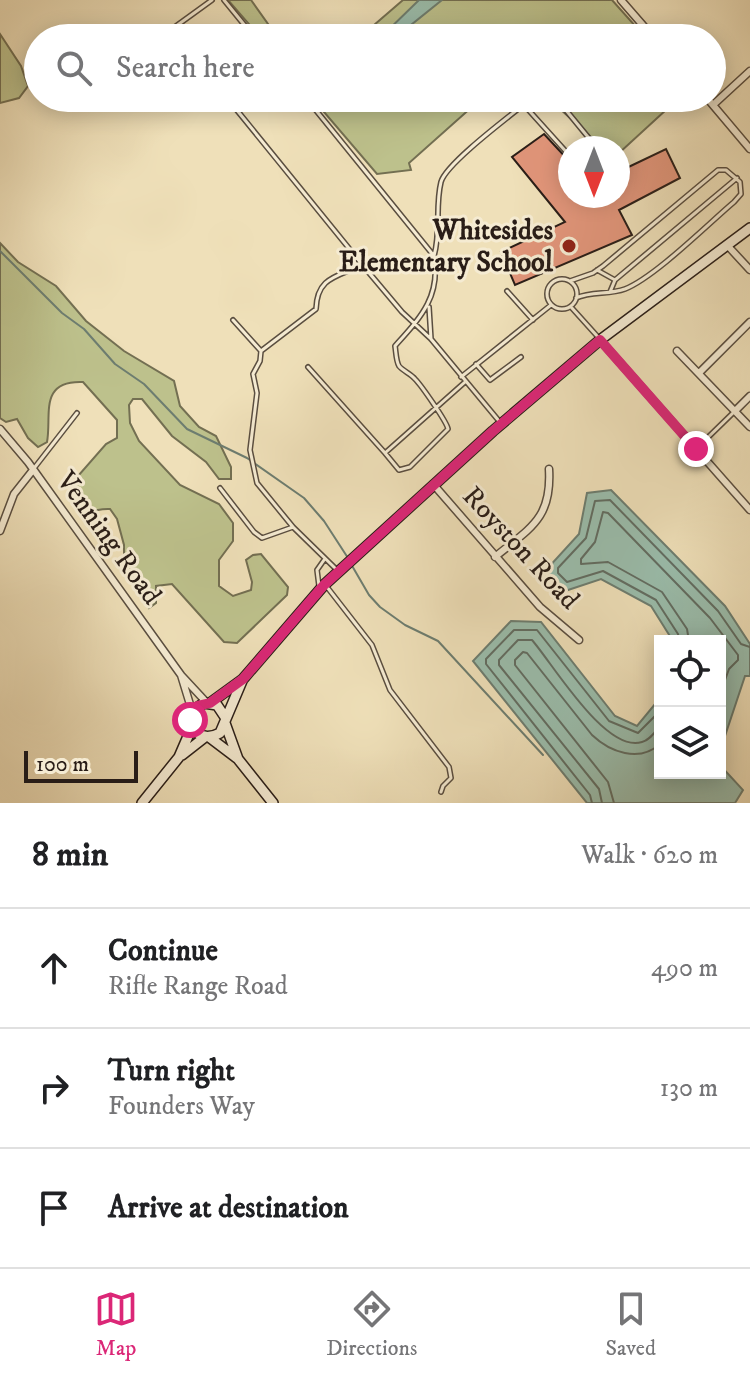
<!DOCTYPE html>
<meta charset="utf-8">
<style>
:root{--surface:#fff;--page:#f6f6f6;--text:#202124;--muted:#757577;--line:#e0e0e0;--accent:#db2777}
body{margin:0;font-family:"IM FELL DW Pica",serif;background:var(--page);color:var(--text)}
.controls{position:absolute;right:24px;bottom:24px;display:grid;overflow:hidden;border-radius:0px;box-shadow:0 4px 20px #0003}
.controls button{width:72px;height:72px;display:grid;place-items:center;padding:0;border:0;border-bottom:2px solid var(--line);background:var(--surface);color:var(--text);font:40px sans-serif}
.compass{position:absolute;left:558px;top:136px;width:72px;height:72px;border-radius:50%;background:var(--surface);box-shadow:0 4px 20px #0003;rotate:180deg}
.scale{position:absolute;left:24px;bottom:20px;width:114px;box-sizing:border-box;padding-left:8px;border:4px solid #291d17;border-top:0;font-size:22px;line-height:28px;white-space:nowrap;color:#291d17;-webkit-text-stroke:6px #f5ebd2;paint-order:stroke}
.stop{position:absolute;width:24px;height:24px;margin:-18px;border:6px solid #db2777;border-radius:50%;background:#fff}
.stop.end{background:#db2777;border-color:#fff;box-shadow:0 2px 8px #0008}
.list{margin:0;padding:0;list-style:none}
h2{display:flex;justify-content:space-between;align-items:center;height:104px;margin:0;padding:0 32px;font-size:34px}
h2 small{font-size:26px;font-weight:400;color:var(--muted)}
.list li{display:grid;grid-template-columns:52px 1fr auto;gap:24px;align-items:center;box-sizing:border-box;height:120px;padding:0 32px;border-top:2px solid var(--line)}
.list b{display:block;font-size:30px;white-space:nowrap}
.list p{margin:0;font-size:26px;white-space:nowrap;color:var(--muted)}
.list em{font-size:26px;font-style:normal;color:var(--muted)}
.icon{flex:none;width:44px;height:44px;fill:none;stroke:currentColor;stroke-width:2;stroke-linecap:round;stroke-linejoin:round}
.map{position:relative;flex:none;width:750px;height:803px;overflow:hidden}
.search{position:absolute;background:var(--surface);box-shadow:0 4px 20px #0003;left:24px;right:24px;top:24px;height:88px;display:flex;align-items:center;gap:20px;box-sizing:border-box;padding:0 28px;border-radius:44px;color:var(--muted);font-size:30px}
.sheet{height:464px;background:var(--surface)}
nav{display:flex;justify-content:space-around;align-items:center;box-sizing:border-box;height:112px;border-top:2px solid var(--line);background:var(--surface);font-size:22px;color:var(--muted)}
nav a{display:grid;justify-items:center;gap:4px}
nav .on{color:var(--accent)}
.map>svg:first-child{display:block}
.green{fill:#bdc18c;stroke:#736f52;stroke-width:2}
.water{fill:#9abdac;stroke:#6d7d70;stroke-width:2}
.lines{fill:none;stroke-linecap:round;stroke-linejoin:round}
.shore{stroke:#626d62;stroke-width:2}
.stream{stroke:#6d7d70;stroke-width:2}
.building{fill:#e1957a;stroke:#291d17;stroke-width:2}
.service-casing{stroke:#5a4e40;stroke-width:6}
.minor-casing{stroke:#5a4e40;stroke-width:9}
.secondary-casing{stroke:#291d17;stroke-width:12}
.service{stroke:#f5ebd2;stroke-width:3}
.minor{stroke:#f5ebd2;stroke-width:6}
.secondary{stroke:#f5ebd2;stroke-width:9}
.route{stroke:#db2777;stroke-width:10}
.poi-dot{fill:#8f2418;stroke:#f5ebd2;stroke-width:3}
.labels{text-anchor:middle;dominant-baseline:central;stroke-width:6;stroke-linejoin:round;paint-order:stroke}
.poi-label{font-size:28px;font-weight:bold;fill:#291d17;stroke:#f5ebd2;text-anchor:end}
.street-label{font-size:28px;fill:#291d17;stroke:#f5ebd2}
</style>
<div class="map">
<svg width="750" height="803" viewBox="0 0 750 803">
<rect width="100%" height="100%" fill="#efe0b9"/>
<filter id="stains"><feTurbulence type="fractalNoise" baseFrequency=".0025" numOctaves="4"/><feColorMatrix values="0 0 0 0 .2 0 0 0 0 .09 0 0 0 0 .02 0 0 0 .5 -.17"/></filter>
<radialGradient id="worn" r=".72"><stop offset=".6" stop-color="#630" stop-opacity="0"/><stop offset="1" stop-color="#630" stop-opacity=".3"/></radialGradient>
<path class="green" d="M228,0H251L278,38H261Z
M403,0H612L646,38H359Z
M0,34L21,66L28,86L19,98L0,103Z
M312,98H482L409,163L411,170L377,174Z
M548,98H679L618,154V148H603Z
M0,243L18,262L56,286L86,321L124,351L174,381L180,406L199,427L216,436L231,467V479H219L206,462L172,436L142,399H133L129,405L130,423L139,441L180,485L219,504L233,523V541L219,560V586L233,596L251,590L252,582L246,560L253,555L261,554L288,587L287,595L237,643L224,642L172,584L156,586V603L149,608L124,567V545L117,519L110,509C98,508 90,514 78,510L71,484L106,444L117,438V420L83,382C38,380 52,416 47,442L38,447L28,438L17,419L6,422L0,418Z"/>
<path class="water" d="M419,0H442L411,25L404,38H380Z
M611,490L725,606L750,644V676H745L720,751V641H673L651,606L601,579L562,592L546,570L579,534L587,493Z
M511,621L541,622L615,716L637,726L660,698V773H720V765L743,790L735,803H587L473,661Z"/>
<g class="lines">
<path class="shore" d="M679,641L678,634L656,600L603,571L567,582L558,573V568L586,538L595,501L610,500L718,611L741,644L750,647
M689,641L687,629L662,592L608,562L581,564V559L595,542L603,512L608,513L710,618L738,655V660L729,669L720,694
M592,803L590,795L486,664V659L514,630H537L609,721L638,733L660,711
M602,803L599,789L499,665V660L518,640H532C553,664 606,754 642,742C650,740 655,732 660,726
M614,803L608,782L515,665V660L523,652L527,653L592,735C610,752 639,763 660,744"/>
<path class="stream" d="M0,251L62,313L84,329L115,364L144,384L187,429L247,458L304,498L324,521L348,558
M351,564L369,595L380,607L405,625L438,641L543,755"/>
</g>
<path class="building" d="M544,134L570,162V196H618V172L666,149L680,178L619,210L632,235L515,285L501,252L565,222L512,157Z"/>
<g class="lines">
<defs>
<path id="service" d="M224,0L255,38
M179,38L172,29L212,0
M227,98L365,268L402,312L431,339L499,421
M306,98L434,256C441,297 420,318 395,346C396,352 396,361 399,366C403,371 411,374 415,379C421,385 447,422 448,429L410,467L399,470L385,453L465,382
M556,98L597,148
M524,105L570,156
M434,256C441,231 435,206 441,182C446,163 514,113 532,98
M597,270L615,280
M547 294a15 15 0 1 1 30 0a15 15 0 1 1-30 0Z
M570,281L593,273L603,266L718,170H726L740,182L741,194L734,202C708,224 655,277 625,289C609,295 592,291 576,298
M507,291L533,320
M610,292L615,280L737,178
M429,307L431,339
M571,307L598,337
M233,320L261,351L260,361L253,374L257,393L250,450L257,483L293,527
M261,351L316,309C317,277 337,277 362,265
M476,364L490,380L521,357
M308,367L385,453
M461,377L551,305
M696,449L735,411
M35,467L77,413
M220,488L254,532L262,538L293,527L336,569
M319,586L317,570L324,560
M327,587L372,645L390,690L449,767L451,778L443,786L441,792"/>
<path id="minor" d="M621,0L654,38
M707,98L750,149
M713,105L750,71
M727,245L750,270
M600,340L750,510
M677,351L750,427
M699,373L750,322
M735,411L750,396
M0,429L28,462L181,675
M433,484L540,607L579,640
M0,531L14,494L33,470
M495,557C530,528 552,519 549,469
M192,711L181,675L207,703"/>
<path id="secondary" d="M210,703L243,679L324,585L493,431L600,340L750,228
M225,717L217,705L204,703L194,710C185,729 201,743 220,733L242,681
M225,723L238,759
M209,737L238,759L273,803
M182,755L205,737
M142,803L179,757L192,727"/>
</defs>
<use href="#service" class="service-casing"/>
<use href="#minor" class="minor-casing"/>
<use href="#secondary" class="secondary-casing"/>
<use href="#service" class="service"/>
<use href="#minor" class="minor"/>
<use href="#secondary" class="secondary"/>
</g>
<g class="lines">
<path class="route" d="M190,720L197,706L210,703L243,679L324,585L493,431L600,340L696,449"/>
</g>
<circle class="poi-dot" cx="569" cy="246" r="8"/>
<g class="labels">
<g class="poi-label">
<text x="553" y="230">Whitesides<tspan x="553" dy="32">Elementary School</tspan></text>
</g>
<g class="street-label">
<text transform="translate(109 538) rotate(54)">Venning Road</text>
<text transform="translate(521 548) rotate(47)">Royston Road</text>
</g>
</g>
<rect width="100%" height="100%" filter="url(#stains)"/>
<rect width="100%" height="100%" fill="url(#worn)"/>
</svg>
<div class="controls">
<button><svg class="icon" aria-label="locate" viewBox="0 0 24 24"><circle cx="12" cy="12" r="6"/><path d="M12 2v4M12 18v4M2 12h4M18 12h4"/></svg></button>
<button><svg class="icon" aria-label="layers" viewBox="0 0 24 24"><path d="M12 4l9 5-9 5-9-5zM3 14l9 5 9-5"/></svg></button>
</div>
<svg class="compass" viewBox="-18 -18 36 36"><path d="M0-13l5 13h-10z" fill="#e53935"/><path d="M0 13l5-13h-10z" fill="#757577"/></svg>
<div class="scale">100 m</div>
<div class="stop" style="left:190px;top:720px"></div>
<div class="stop end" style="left:696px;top:449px"></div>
<div class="search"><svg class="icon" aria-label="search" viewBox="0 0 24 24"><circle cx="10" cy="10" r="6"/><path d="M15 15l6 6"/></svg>Search here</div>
</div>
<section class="sheet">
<h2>8 min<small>Walk · 620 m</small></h2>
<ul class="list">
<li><svg class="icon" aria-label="ahead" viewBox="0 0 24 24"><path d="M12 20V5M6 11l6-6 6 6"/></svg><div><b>Continue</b><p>Rifle Range Road</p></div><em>490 m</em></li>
<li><svg class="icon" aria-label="right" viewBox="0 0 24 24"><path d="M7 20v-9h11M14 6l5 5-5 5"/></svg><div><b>Turn right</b><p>Founders Way</p></div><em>130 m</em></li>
<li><svg class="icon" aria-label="arrive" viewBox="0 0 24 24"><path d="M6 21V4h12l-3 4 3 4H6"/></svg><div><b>Arrive at destination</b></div></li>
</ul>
</section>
<nav>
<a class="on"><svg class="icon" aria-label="map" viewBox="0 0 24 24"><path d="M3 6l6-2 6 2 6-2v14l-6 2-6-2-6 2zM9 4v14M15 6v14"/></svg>Map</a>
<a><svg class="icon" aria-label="directions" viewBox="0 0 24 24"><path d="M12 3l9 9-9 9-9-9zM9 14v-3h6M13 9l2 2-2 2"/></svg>Directions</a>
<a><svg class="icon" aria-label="saved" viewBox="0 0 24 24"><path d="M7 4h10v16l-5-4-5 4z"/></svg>Saved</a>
</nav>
